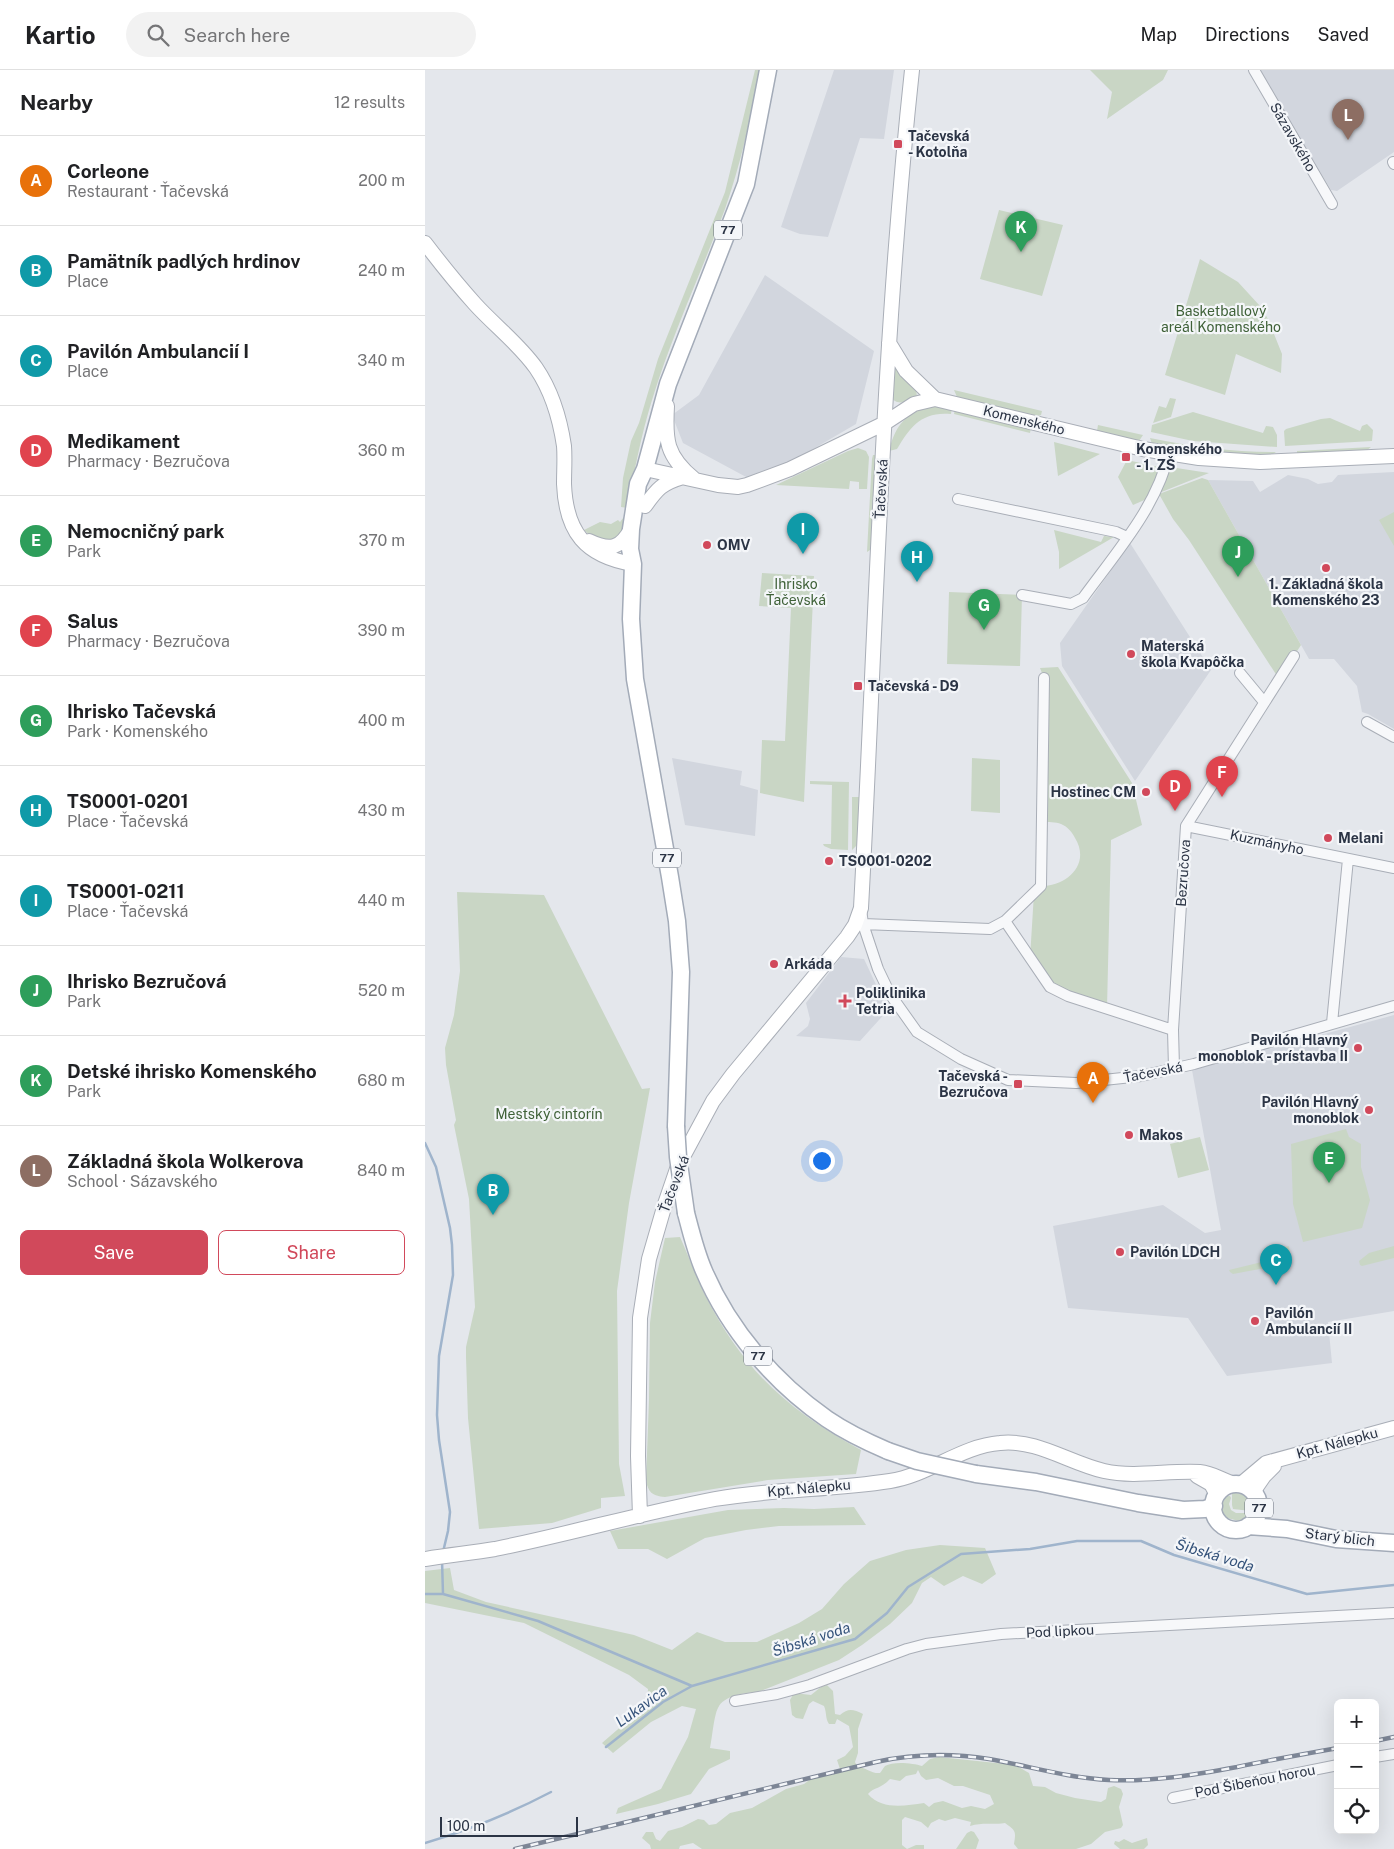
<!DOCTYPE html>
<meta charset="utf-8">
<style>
:root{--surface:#fff;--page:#f2f2f2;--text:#202124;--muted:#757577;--line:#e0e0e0;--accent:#d1495b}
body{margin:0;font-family:"Public Sans",sans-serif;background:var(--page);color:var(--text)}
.controls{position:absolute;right:15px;bottom:15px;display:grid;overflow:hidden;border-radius:8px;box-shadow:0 5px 20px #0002}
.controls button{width:45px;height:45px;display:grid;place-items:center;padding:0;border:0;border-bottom:1px solid var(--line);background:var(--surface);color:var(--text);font:25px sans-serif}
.scale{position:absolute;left:15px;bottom:12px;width:138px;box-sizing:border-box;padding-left:5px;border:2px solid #2b3445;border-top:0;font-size:14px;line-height:18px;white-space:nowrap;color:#2b3445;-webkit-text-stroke:4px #f4f6f9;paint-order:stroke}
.you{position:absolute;left:396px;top:1090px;width:18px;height:18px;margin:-12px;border:4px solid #fff;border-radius:50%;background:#1a73e8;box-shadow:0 0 0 8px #1a73e833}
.badge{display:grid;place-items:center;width:32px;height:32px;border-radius:50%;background:var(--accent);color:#fff;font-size:16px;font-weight:700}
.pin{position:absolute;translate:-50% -41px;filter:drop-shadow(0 1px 2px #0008)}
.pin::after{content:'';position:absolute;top:26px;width:18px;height:15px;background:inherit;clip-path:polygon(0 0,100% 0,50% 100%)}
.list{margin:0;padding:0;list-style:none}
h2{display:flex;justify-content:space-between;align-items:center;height:65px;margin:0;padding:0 20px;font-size:21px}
h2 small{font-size:16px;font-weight:400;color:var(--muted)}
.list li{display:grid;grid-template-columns:32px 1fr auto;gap:15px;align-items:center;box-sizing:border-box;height:90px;padding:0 20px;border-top:1px solid var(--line)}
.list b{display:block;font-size:19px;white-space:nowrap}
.list p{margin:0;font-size:16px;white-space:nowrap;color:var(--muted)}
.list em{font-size:16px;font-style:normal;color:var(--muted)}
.actions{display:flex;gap:10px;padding:15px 20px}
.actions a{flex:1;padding:11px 0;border:1px solid var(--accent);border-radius:8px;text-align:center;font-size:18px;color:var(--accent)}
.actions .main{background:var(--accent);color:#fff}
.icon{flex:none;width:28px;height:28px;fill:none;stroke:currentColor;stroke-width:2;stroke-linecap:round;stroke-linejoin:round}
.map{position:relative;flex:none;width:969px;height:1779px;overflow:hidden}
header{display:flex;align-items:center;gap:30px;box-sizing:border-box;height:70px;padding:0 25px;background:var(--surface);border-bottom:1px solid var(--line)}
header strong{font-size:24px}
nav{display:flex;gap:28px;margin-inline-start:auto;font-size:18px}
.search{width:350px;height:45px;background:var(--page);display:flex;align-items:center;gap:12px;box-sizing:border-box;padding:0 18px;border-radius:28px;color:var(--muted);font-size:19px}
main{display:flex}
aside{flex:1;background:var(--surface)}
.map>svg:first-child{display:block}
.built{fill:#d2d6de}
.green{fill:#c9d6c5;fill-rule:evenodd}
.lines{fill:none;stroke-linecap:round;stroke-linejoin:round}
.stream{stroke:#9fb4cc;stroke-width:2.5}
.street-casing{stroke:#a9aeb7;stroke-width:12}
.secondary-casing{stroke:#a9aeb7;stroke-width:16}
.primary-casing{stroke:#a3abb8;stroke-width:19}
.street{stroke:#f7f8fa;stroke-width:10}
.secondary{stroke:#fff;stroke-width:14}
.primary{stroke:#fff;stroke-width:16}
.rail-casing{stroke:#7d8696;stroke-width:4.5}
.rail{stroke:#f4f6f9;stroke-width:2.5;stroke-dasharray:8;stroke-linecap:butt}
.primary-bridge-casing{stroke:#a3abb8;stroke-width:19;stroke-linecap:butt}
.primary-bridge{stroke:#fff;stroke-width:16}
.poi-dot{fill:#d1495b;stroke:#f4f6f9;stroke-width:2}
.labels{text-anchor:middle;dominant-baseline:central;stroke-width:4.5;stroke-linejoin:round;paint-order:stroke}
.shield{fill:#f4f6f9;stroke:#676e7b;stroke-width:1}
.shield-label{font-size:12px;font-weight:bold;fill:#2b3445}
.poi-label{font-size:14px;font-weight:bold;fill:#2b3445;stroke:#f4f6f9;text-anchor:start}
.street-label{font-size:14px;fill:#2b3445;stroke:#f4f6f9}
.park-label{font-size:14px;fill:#3f6138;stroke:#f4f6f9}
.water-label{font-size:15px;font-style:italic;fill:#34527a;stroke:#f4f6f9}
</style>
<header>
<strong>Kartio</strong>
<div class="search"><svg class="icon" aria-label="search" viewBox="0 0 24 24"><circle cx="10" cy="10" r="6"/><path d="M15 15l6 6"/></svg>Search here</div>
<nav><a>Map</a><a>Directions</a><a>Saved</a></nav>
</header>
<main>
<aside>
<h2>Nearby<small>12 results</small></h2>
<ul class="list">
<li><span class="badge" style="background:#e8710a">A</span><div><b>Corleone</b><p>Restaurant · Ťačevská</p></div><em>200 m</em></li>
<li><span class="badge" style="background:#0f9aa8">B</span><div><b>Pamätník padlých hrdinov</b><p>Place</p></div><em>240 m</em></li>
<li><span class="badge" style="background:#0f9aa8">C</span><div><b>Pavilón Ambulancií I</b><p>Place</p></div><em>340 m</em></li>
<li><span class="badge" style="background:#e0444e">D</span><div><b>Medikament</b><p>Pharmacy · Bezručova</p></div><em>360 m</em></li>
<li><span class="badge" style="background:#2e9e5b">E</span><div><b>Nemocničný park</b><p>Park</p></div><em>370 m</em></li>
<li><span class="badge" style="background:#e0444e">F</span><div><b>Salus</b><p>Pharmacy · Bezručova</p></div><em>390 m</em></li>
<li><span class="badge" style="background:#2e9e5b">G</span><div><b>Ihrisko Tačevská</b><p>Park · Komenského</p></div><em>400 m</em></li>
<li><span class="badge" style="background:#0f9aa8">H</span><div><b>TS0001-0201</b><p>Place · Ťačevská</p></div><em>430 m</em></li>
<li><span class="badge" style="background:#0f9aa8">I</span><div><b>TS0001-0211</b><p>Place · Ťačevská</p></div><em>440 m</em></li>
<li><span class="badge" style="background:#2e9e5b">J</span><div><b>Ihrisko Bezručová</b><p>Park</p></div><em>520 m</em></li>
<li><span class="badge" style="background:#2e9e5b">K</span><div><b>Detské ihrisko Komenského</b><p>Park</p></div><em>680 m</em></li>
<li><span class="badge" style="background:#8d6e63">L</span><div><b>Základná škola Wolkerova</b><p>School · Sázavského</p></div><em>840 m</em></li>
</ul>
<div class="actions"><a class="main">Save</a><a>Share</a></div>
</aside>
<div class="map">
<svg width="969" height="1779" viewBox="0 0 969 1779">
<rect width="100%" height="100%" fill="#e4e7ec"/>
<path class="built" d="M409,0H469L459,69L435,68L403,167L375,164L356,157Z
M834,0H969V82L912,121L906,120Z
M340,205L449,281L431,354L371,389L323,408L258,373L247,345L274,325Z
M969,402V659L943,644L937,642L932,616L909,589H884L783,410L828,411L835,422L863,405L883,409L893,414L907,412L913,405Z
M705,473L786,600L710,711L637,596L635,573Z
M247,688L317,701L315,715L333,720L330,766L260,755Z
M416,887L439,889L463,940L435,971L371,966L383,956L385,949L381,933Z
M969,945V1241L903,1252L907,1293L802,1306L763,1248L643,1238L628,1156L738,1135L780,1163L796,1160L767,1000Z"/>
<path class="green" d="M330,0H334L333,7C325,52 315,96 300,139C276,203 247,265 227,330C216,366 209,401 203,438L196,437L198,408L206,371L214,353L233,289L300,122Z
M665,0H743L738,10L682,49L687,22Z
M574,140L638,155L617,226L555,209Z
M775,189L813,212L835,236L843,249L857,284L856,303L811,284L800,325L740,305Z
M470,298H473L491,319L492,327C484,331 475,336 467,329L468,299Z
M529,320L617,341L616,345L613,346L604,344L532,327Z
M745,328L751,329L746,347L728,353L734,336L741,338Z
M510,335L527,338L526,344C497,341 485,357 472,379L464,381C471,353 482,342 510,335Z
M530,339L606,358L605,363L529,344Z
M768,342L838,363L841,356L848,357L852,365V377L768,371L726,362L727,355Z
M905,348L935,361L937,356L942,354L948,360L947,371L860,376L859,361L861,359L896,349Z
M673,355L718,365L714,371H711L672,361Z
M725,368C767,377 809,382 851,382L845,386L786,383L727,374Z
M629,372L675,384L633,406Z
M946,377L941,381L872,385V381Z
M433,378L441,381L444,387L442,419H434V412L425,411L424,419L351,415L423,381Z
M448,385H451L446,477L445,480L442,482L447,389Z
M702,390L734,397V400L724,428L708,435L693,407Z
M745,397L784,403L734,423Z
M777,408L783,410L876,575L854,609L764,470L748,449L734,424Z
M969,442V476L954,450Z
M202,443L199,462L187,472L168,468L159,460L175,452L186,454L193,450L195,452Z
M629,460L676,472L679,466L689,467L634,499V482Z
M337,503L389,506L379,732L335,723L337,670L360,671L366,538L334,536Z
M524,522L597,525L595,596L522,594Z
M633,597L707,713L717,755L686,770L682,938L625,917L605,888L609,823L616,816C642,816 666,794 650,768C647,762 643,757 636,754C631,752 623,752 617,752L619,608L615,598Z
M547,688L575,690V743L546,741Z
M385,711L424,712L423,780L406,779L399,776L398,774H406L407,715L385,714Z
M427,727H434L432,775L427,780Z
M32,822L119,825L217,1019L225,1018L204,1133L192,1221L194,1394L200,1426L176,1428V1438L127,1453L54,1459L43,1348L41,1287V1277L50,1237L44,1129L29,1055L31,1050L21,995L20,978L29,945L35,901Z
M921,1059L924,1067L936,1074V1097L945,1130L937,1158L878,1172L868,1134L866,1074Z
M775,1067L784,1100L753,1108L745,1074Z
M255,1167C264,1187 271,1207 281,1227C319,1301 364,1341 436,1380L431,1404L343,1410L240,1427C227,1426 223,1422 221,1410L224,1330L225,1253L230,1212L240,1168Z
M864,1176L865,1184L856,1195L808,1204L805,1202L804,1200L861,1186L859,1177Z
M969,1176V1188L937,1196L935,1195L934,1191L944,1183Z
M807,1423C819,1422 828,1429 826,1441L808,1439L807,1435Z
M802,1426H805L806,1428L804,1434L806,1440L811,1443H823L824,1444L819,1450L814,1451L802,1448L796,1440L799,1429Z
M429,1437L441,1455L354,1456L321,1460L280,1468L242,1489L223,1479H193L185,1461L303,1440L359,1438L389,1439Z
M515,1475L560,1478L571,1504L557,1514L538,1506L519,1516L506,1507L497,1513L487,1533L465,1554L437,1575L414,1590L333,1622C320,1623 299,1625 293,1638C289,1645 287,1669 285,1678L305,1681V1689L284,1699L266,1724L233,1734L191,1744L193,1738L236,1719L263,1667L271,1639L257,1636L226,1652L188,1683L177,1673L222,1634L223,1619L204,1605L99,1553L0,1533V1501L25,1498L29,1520L61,1532L209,1565L247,1580L272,1562L300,1572H332L374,1553L397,1539L419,1514L445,1491L481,1480Z
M402,1615L408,1621L410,1644L415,1645C423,1638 428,1639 438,1644L433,1659V1683L430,1692L432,1696C441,1698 447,1704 455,1703C457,1701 458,1698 460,1696C468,1691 488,1693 497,1696L505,1689L514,1687L590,1695L604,1703L608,1716L620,1717L631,1723L650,1728L676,1732L681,1729L683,1718L689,1716L696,1719L698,1724L694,1737L698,1755L696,1758L680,1762L666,1774L651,1779H593L589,1774C591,1761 591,1761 580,1753C566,1755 558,1752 545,1756L546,1752L530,1748L520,1751L514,1749L506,1753L503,1758L496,1752L480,1747L477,1750V1775L482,1779L491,1775H499V1779H277L268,1773L255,1776L254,1779H226L225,1775L217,1768L221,1762H228L231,1769L235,1771L243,1761L257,1757L273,1749L279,1750L284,1755L291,1754L305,1743L327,1738L361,1719L379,1714L391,1705H407L415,1699L412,1690L420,1686L428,1677L424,1656L412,1649L410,1654H404C400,1648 402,1643 399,1636L388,1631L384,1634L378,1649L371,1648L367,1645L365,1630L369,1623L386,1625L396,1617ZM493,1700L496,1706L501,1710L513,1708L529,1716H538L565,1725L569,1734L560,1739L546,1736L537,1738L518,1731L509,1733L504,1737L499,1733C479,1736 457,1740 443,1724C449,1717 456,1719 465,1709L475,1711L481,1706L491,1704Z
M546,1761L549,1762L554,1770L551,1779H531L542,1763Z
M722,1768L723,1775L719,1779H695L689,1774L690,1771L694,1772L699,1769L707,1773Z"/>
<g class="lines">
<path class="stream" d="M0,1073L11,1097L25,1158L27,1175L28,1205L14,1286L12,1345L14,1370L25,1442L23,1461L18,1482
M17,1490L18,1524
M0,1524H18L113,1551L267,1616L430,1569L462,1543L483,1517L536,1484L605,1479L652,1471H716L749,1485L882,1524L969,1515
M181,1677L238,1632L267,1616
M0,1773C44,1760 86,1743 126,1722"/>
<defs>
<path id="street" d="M829,0L907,134
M968,92L969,94
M533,429L691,462L702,467
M597,525L646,534L658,528C690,484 732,437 744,383
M815,603L839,632
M942,652L969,667
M761,756L969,798
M436,839L438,854L453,899L465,924L492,962L536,989L583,1010L651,1013L716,1006L769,994L969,936
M580,851L625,917L643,926L748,960
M438,854L565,859L580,851L616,816L619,608
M907,953L923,789
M749,998L748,960L761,756L869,586
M310,1631L352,1624L385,1615L482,1579L501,1574L576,1564L969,1543
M950,1687L969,1684
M748,1728L913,1695"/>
<path id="secondary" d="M0,173C16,194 33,215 50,234C70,256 94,274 111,298C126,320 135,349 139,376C140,388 139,401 139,414C141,462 160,486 208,494
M464,273L481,301L510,329
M242,336C240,370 241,386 269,409
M220,399L293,415L313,417L322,415L365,399L460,353L489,334L510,329L718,379L774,388L835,392L969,386
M220,436C232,419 237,413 258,407
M164,471C185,481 195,479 206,459
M772,1406L786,1414L792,1425
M816,1414L841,1393L969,1358
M828,1422L839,1406L849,1396
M215,1446L213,1386L215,1248L224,1189L240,1134L253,1096L288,1031L308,1004L422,867L430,855L436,838C451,559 457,278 487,0
M0,1489C23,1485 47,1483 70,1479C144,1464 217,1443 290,1429C348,1419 407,1420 465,1411C504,1405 536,1376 575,1373C612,1369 644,1393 679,1401C711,1408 743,1400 775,1402C788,1403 798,1411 810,1414"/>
<path id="primary" d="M251,1056L256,902L252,851L245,807L210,609L206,549L208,494L205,479L206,459L213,414L220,399L243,314L321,114L343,0
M261,1143C266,1162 271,1183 279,1201C304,1260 350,1313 402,1349C421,1362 442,1372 463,1381
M551,1404L611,1412L713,1433L758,1440L780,1439L789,1436
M788 1437a23 23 0 1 1 46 0a23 23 0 1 1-46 0Z
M823,1456L862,1459L911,1469L969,1473"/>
</defs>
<use href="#street" class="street-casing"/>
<use href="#secondary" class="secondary-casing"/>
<use href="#primary" class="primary-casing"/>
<use href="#street" class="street"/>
<use href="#secondary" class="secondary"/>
<use href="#primary" class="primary"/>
<defs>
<path id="rail" d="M950,1671L969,1667
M90,1779L451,1692C488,1684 526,1683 564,1689C604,1696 643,1708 684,1710C727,1712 769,1705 812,1697C845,1690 879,1684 913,1678"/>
</defs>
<use href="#rail" class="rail-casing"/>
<use href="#rail" class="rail"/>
<defs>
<path id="primary-bridge" d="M251,1056L253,1087L261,1143
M463,1381L492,1391L551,1404"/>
</defs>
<use href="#primary-bridge" class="primary-bridge-casing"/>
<use href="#primary-bridge" class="primary-bridge"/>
</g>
<g class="poi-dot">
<rect x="468" y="69" width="10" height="10" rx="2.5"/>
<rect x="696" y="382" width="10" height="10" rx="2.5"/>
<circle cx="282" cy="475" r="5"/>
<circle cx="901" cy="498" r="5"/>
<circle cx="706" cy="584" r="5"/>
<rect x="428" y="611" width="10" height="10" rx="2.5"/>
<circle cx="721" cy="722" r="5"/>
<circle cx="903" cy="768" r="5"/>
<circle cx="404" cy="791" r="5"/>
<circle cx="349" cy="894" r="5"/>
<path d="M417.5 923.5h5v5h5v5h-5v5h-5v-5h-5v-5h5z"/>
<circle cx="933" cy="978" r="5"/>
<rect x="588" y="1009" width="10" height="10" rx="2.5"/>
<circle cx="944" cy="1040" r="5"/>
<circle cx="704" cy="1065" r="5"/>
<circle cx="695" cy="1182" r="5"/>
<circle cx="830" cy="1251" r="5"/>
</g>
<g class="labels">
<g class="shield">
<rect x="289" y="150.5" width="28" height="19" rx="4"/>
<rect x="228" y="778.5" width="28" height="19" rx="4"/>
<rect x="319" y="1276.5" width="28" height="19" rx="4"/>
<rect x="820" y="1428.5" width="28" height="19" rx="4"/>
</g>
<g class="shield-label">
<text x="303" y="160">77</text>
<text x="242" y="788">77</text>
<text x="333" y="1286">77</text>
<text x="834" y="1438">77</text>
</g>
<g class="poi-label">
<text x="483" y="66">Tačevská<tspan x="483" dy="16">- Kotolňa</tspan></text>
<text x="711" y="379">Komenského<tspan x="711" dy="16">- 1. ZŠ</tspan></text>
<text x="292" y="475">OMV</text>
<text x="901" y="514" text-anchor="middle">1. Základná škola<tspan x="901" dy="16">Komenského 23</tspan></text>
<text x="716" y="576">Materská<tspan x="716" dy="16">škola Kvapôčka</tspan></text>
<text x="443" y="616">Tačevská - D9</text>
<text x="711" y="722" text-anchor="end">Hostinec CM</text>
<text x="913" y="768">Melani</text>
<text x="414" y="791">TS0001-0202</text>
<text x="359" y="894">Arkáda</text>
<text x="431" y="923">Poliklinika<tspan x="431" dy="16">Tetria</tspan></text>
<text x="923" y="970" text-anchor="end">Pavilón Hlavný<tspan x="923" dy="16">monoblok - prístavba II</tspan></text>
<text x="583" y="1006" text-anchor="end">Tačevská -<tspan x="583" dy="16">Bezručova</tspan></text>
<text x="934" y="1032" text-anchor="end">Pavilón Hlavný<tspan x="934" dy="16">monoblok</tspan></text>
<text x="714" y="1065">Makos</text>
<text x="705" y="1182">Pavilón LDCH</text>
<text x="840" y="1243">Pavilón<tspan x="840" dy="16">Ambulancií II</tspan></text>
</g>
<g class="street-label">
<text transform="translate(868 67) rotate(60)">Sázavského</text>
<text transform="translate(599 350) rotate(14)">Komenského</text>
<text transform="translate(456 419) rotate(-87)">Ťačevská</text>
<text transform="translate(842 772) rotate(12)">Kuzmányho</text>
<text transform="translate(758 803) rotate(-86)">Bezručova</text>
<text transform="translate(728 1002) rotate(-11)">Ťačevská</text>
<text transform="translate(249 1114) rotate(-69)">Ťačevská</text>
<text transform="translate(912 1373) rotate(-15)">Kpt. Nálepku</text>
<text transform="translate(384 1418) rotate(-5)">Kpt. Nálepku</text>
<text transform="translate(915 1467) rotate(7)">Starý blich</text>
<text transform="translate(635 1561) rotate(-3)">Pod lipkou</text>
<text transform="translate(830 1711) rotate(-11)">Pod Šibeňou horou</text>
</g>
<g class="park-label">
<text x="796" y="241">Basketballový<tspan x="796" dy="16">areál Komenského</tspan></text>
<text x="371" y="514">Ihrisko<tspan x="371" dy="16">Ťačevská</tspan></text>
<text x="124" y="1044">Mestský cintorín</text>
</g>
<g class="water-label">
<text transform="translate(790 1485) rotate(17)">Šibská voda</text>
<text transform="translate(386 1569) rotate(-18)">Šibská voda</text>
<text transform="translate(216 1636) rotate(-36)">Lukavica</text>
</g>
</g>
</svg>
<div class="controls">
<button>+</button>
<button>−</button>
<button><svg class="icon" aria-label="locate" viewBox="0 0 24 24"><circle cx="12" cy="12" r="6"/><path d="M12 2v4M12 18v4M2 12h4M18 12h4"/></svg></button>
</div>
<div class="scale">100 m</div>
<div class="you"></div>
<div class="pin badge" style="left:668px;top:1033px;background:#e8710a">A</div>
<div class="pin badge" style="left:68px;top:1145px;background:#0f9aa8">B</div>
<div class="pin badge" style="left:851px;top:1215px;background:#0f9aa8">C</div>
<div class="pin badge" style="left:750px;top:741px;background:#e0444e">D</div>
<div class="pin badge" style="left:904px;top:1113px;background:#2e9e5b">E</div>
<div class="pin badge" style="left:797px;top:727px;background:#e0444e">F</div>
<div class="pin badge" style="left:559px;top:560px;background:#2e9e5b">G</div>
<div class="pin badge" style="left:492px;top:512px;background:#0f9aa8">H</div>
<div class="pin badge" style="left:378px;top:484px;background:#0f9aa8">I</div>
<div class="pin badge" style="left:813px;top:507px;background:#2e9e5b">J</div>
<div class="pin badge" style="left:596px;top:182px;background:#2e9e5b">K</div>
<div class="pin badge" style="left:923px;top:70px;background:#8d6e63">L</div>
</div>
</main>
